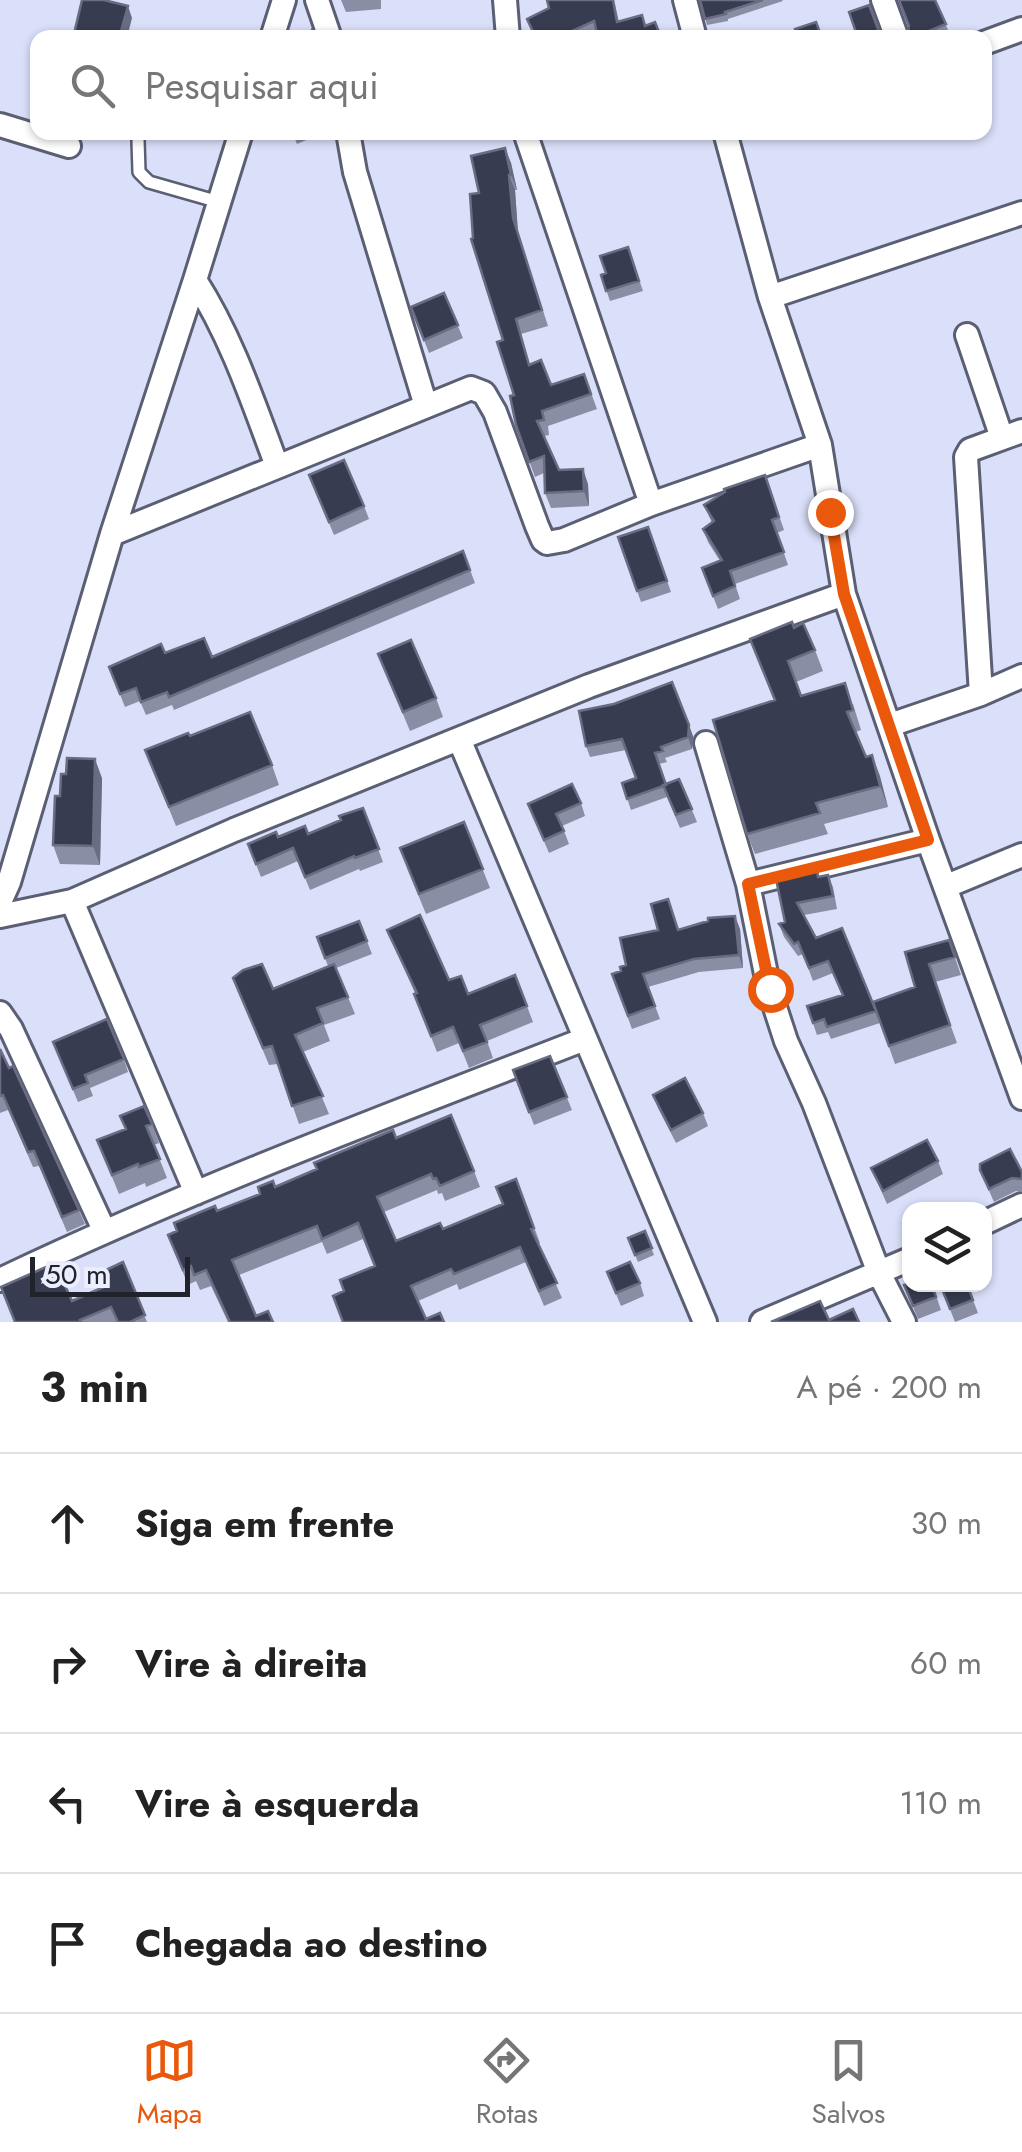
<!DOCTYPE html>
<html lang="pt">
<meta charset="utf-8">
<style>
:root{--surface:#fff;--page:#f6f6f6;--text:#222;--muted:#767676;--line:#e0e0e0;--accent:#ea580c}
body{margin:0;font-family:Jost,sans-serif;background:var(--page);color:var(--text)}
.controls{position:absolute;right:30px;bottom:30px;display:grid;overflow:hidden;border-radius:20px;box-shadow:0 2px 8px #0004}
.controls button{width:90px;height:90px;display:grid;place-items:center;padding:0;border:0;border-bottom:2px solid var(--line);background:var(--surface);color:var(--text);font:50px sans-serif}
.scale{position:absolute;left:30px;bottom:25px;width:160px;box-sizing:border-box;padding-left:10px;border:5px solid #21232c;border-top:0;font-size:28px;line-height:35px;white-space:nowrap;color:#21232c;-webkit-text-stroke:8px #eaeefd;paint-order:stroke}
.stop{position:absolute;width:30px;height:30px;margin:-22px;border:8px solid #ea580c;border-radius:50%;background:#fff}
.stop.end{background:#ea580c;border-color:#fff;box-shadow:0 2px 10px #0008}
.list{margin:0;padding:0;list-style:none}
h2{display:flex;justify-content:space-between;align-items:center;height:130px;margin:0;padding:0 40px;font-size:42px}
h2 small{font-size:32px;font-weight:400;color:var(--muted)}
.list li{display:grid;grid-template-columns:65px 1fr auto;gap:30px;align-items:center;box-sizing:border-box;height:140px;padding:0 40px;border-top:2px solid var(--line)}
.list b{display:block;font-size:38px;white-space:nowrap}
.list em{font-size:32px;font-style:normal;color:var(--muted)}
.icon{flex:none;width:55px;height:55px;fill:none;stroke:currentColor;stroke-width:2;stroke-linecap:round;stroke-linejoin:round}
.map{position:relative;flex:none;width:1022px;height:1322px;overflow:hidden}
.search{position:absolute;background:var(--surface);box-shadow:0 2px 8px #0004;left:30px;right:30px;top:30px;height:110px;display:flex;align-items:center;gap:25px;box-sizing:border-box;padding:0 35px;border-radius:20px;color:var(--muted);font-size:38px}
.sheet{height:690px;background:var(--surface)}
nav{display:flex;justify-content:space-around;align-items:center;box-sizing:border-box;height:140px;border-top:2px solid var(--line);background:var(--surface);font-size:28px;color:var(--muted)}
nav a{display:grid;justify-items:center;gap:5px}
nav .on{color:var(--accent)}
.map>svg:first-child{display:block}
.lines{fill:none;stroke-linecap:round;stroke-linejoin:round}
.lane-casing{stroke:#5a5f74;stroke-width:16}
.street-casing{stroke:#5a5f74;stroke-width:28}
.lane{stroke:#fff;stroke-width:11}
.street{stroke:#fff;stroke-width:22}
.wall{fill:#898ea4}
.shaded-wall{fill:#696d83}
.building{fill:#383c50;stroke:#696d83;stroke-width:2.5}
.route{stroke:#ea580c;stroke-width:12}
</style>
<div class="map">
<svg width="1022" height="1322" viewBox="0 0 1022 1322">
<rect width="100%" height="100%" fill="#dae0f9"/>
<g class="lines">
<defs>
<path id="lane" d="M138,140L139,172L149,182L219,202"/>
<path id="street" d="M317,0L330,38
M505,0L508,38
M685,0L695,38
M883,0L897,38
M272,38L284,0
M984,43L1022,29
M0,125L69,146
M348,132L355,172L426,406
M525,132L651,504
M725,132L770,297L820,445L844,594L928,840L1022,1098
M195,280C232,338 253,402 277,466
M770,297L1022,213
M967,335L1002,438
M112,534L471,388L484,393L495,412L537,526L543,540L547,543L564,540L651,504L820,445
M981,694L966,457L970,450L1022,431
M890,725L981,694L1022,676
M459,739L705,1322
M706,743L748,884L769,989L786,1041L814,1103L879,1273L904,1322
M748,884L928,840
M947,886L1022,855
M72,901L196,1193
M0,902L9,882L112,534L195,280L241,132
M0,916L72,901L234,830L589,686L844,594
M0,1013L11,1029L104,1230
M984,1223L1022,1205
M0,1280C191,1189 389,1115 585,1039
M762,1322L910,1259"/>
</defs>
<use href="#lane" class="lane-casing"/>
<use href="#street" class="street-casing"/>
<use href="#lane" class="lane"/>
<use href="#street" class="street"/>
</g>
<path class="wall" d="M341,0H381V9L346,12Z
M547,0H614L619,22L642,15L646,25L655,22L661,37L666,36L667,38H598L596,31L582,38H535L527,19L549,8Z
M700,0H782L783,1L728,19V21L707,25Z
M935,0L948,30L930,38H907L909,26Z
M292,132H315L316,136L297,144Z
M505,148L511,163L517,190H515L518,233L548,326L521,334L530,365L551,385L584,374L597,409L548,426L549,435L544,436L559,470L588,484L589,506L551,508L545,493L544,473L535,477L516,425L514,395L503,340L473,238L479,193Z
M628,247L643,291L610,301L601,275L606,273Z
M444,293L463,338L429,353L411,307Z
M309,475L364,506L369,519L334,535Z
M765,475L784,530L777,533L788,565L735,584L740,599L718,609L702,568L720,561L708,542L703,529L712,523L704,505Z
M648,527L671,592L641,602L618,537Z
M463,551L475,583L174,710L172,705L146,715L140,701L125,707L109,667L165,653L212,657Z
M794,628L815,650L823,671L796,682L801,696L853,704L861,730L856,732L866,757L872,755L888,807L824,824L828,834L755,854L747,834L774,700L750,639Z
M378,654L436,698L443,717L410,731Z
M579,711L693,736L692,749L665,758L667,762L659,764L666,784L679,779L697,822L680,828L667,797L631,810L622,783L636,778L626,750L590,757L586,746Z
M190,736L272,765L279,785L176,826L145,750Z
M102,778L100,865L60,864L53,845L60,796Z
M581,803L585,816L562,826L569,844L549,853L528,804Z
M363,808L383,862L360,871L359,869L310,890L298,861L261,877L248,844L278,837L308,834L341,820Z
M464,822L490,888L426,914L407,868Z
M817,869L819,877L828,875L833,887L837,909L804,915L816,938L876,1011L880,1023L831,1039L828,1032L817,1035L807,1006L842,995L833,973L813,981L803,954L798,956L784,937L779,924L785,922Z
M359,921L372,954L336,968L355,1014L324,1025L330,1041L303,1052L329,1114L299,1124L278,1064L269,1065L233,978L273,989L328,966L317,937Z
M740,929L743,968L699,972L648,987L660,1019L632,1029L612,974L621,971L679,930Z
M387,930L468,994L515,975L533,1022L487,1041L493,1058L469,1068L459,1043L437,1052L414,994L415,993Z
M949,940L961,975L935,982L957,1043L895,1064L873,1002L915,987L905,952Z
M53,1042L124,1059L128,1072L90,1088L93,1096L78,1102Z
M0,1049L79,1210L85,1224L67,1232L39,1166L33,1167L8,1110L0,1113Z
M550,1056L572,1110L534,1125L513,1070Z
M653,1095L703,1113L708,1126L676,1143L658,1108Z
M152,1124L159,1143L154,1145L167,1178L146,1187L145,1183L119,1194L97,1140Z
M396,1138L474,1171L480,1187L445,1201L442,1193L438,1194L437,1190L384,1212L396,1241L443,1229L503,1204L516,1179L540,1243L538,1244L562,1298L544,1306L526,1262L459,1290L457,1284L418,1301L426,1319L343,1322L344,1291L374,1266L363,1239L327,1254L322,1242L239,1275L256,1316L273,1322H228L211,1286L200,1290L196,1281L188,1285L168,1235L275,1187Z
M938,1161L943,1174L887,1204L871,1168Z
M980,1170L1022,1172V1192L1016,1191L994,1202Z
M645,1231L654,1255L638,1262L628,1238Z
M123,1262L147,1322H14L72,1301L105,1286L108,1276Z
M607,1272L640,1283L644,1296L621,1306Z
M932,1284L941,1310L918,1319L904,1285Z
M940,1284L973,1300L978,1313L955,1322Z"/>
<path class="shaded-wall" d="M128,6L132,18L127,38H119Z
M505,148L511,163L517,190L511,175Z
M509,175L515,190L518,233L548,326L513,218Z
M583,469L588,484L589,506L584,491Z
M689,725L693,736L692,749L688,737Z
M872,755L880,776L888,807L880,786Z
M95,759L102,778L100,865L93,846Z
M735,916L740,929L743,968L739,955Z"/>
<path class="building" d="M82,0H104L128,6L119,38H73Z
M547,0H613L617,22L642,15L645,26L655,22L661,37L666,36L667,38H598L594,21L563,35V38H536L527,19L549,8Z
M700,0H763L725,12L726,14L705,19Z
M899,0H935L946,24L912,38H907L909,26Z
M869,5L881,37V38H858L849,12Z
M816,22L822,38H798L795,29Z
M312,30L319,37V38H309Z
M505,148L511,175H509L513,218L542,310L516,319L529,365L541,360L551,385L584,374L591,394L542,411L544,420L537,421L559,470L583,469L584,491L545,493L544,456L529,462L516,425L510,396L514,395L497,342L503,340L471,239L473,238L470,194L479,193L471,156Z
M628,247L639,281L606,291L601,275L606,273L600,256Z
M444,293L458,325L424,340L411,307Z
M344,460L364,506L329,522L309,475Z
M765,475L779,517L772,520L784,552L730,571L735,586L713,596L702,568L722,560L703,529L714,521L704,505L725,492L724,489Z
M648,527L667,581L637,591L618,537Z
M463,551L470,570L169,697L167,692L141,702L136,688L120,694L109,667L161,644L165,653L204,638L212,657Z
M792,622L794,628L803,623L815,650L788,661L801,696L845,683L853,710L847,712L866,757L872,755L880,786L816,803L820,813L747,834L713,720L775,700L750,639Z
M411,640L436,698L403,712L378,654Z
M672,682L689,725L688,737L661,747L663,751L655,753L666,785L627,799L622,783L636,778L622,739L586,746L579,711L614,704Z
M250,712L272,765L169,807L145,750L188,733L190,736Z
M67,758L95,759L93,846L53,845L55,796H60L61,774H66Z
M679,779L692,809L676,815L663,785Z
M572,784L581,803L556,814L564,831L544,840L528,804Z
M363,808L379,849L355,858L354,856L305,877L293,848L256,864L248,844L276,832L278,837L305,826L308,834L341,820L339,816Z
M464,822L483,869L419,894L400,848Z
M817,869L818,877L828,875L833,896L797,903L816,938L842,928L876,1011L827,1027L824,1019L813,1023L807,1006L843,995L828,961L809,968L798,942L794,944L779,924L785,922L776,879Z
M668,899L678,930L708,921V918L735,916L739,955L694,959L643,974L655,1006L628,1016L612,974L621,971L620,967L626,965L620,938L658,930L651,904Z
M420,915L449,980L461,976L468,994L515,975L527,1006L480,1025L487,1042L463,1051L453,1027L431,1036L414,994L417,993L387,930Z
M359,921L367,941L325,958L317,937Z
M949,940L955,957L929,964L950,1025L889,1046L873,1002L915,987L905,952Z
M262,964L273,989L334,964L348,997L317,1008L323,1023L295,1035L323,1096L292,1106L272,1046L263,1048L233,978L243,970Z
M107,1019L124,1059L85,1075L88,1083L73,1089L53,1042Z
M0,1049L9,1068L13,1066L79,1210L62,1217L34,1151L28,1152L3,1095L0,1096Z
M550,1056L567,1097L529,1112L513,1070Z
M685,1078L703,1113L671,1130L653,1095Z
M144,1106L152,1124L146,1126L160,1159L139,1167L138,1164L112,1175L97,1140L126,1129L120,1116Z
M451,1115L474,1171L440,1186L436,1178L433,1179L431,1174L377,1197L396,1241L440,1223L443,1229L503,1204L496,1187L516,1179L534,1228L531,1229L557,1283L539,1291L520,1247L454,1274L451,1269L411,1286L426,1319L440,1313L444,1322H343L333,1296L344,1291L340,1280L375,1266L358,1223L322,1239L317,1226L232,1260L256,1316L268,1311L273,1322H230L206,1270L194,1275L191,1266L183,1270L168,1235L177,1231L174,1223L215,1206L217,1211L260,1194L258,1187L273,1181L275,1187L317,1169L314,1163L393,1130L396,1138Z
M927,1140L938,1161L883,1191L871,1168Z
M1010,1149L1022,1172V1179L1012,1178L989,1189L980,1170V1164Z
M645,1231L652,1248L635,1255L628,1238Z
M123,1262L145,1315L130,1322H118L111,1307L80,1320L81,1322H15L1,1287L55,1263L72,1301L106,1286L103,1279L108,1276L106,1270Z
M630,1262L640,1283L616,1293L607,1272Z
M910,1283V1284H932L936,1297L913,1306L904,1285Z
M940,1284H967L973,1300L950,1309Z
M820,1301L829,1320L853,1309L859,1322H771Z"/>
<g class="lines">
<path class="route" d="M770,989L748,884L928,840L844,594L830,512"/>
</g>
</svg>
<div class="controls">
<button><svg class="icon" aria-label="layers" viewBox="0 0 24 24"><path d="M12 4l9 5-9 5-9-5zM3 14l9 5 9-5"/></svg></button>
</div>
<div class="scale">50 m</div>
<div class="stop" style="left:770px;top:989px"></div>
<div class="stop end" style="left:830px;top:512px"></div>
<div class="search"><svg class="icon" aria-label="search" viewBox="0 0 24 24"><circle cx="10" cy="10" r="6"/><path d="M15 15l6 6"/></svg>Pesquisar aqui</div>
</div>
<section class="sheet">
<h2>3 min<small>A pé · 200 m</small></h2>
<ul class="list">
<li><svg class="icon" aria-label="ahead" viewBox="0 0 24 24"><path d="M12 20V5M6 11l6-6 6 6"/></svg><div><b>Siga em frente</b></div><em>30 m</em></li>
<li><svg class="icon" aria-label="right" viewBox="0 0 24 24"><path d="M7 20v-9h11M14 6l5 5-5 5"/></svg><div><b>Vire à direita</b></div><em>60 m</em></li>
<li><svg class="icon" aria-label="left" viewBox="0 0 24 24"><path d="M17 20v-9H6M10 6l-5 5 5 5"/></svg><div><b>Vire à esquerda</b></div><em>110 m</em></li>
<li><svg class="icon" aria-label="arrive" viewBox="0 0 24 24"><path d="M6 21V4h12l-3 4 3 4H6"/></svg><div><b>Chegada ao destino</b></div></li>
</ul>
</section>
<nav>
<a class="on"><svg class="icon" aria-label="map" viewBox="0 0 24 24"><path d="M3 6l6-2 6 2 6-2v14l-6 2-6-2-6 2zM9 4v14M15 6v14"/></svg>Mapa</a>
<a><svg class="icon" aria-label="directions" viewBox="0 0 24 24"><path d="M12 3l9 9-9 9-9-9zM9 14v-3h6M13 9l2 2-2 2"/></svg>Rotas</a>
<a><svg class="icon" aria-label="saved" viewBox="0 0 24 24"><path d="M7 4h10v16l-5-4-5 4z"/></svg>Salvos</a>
</nav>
